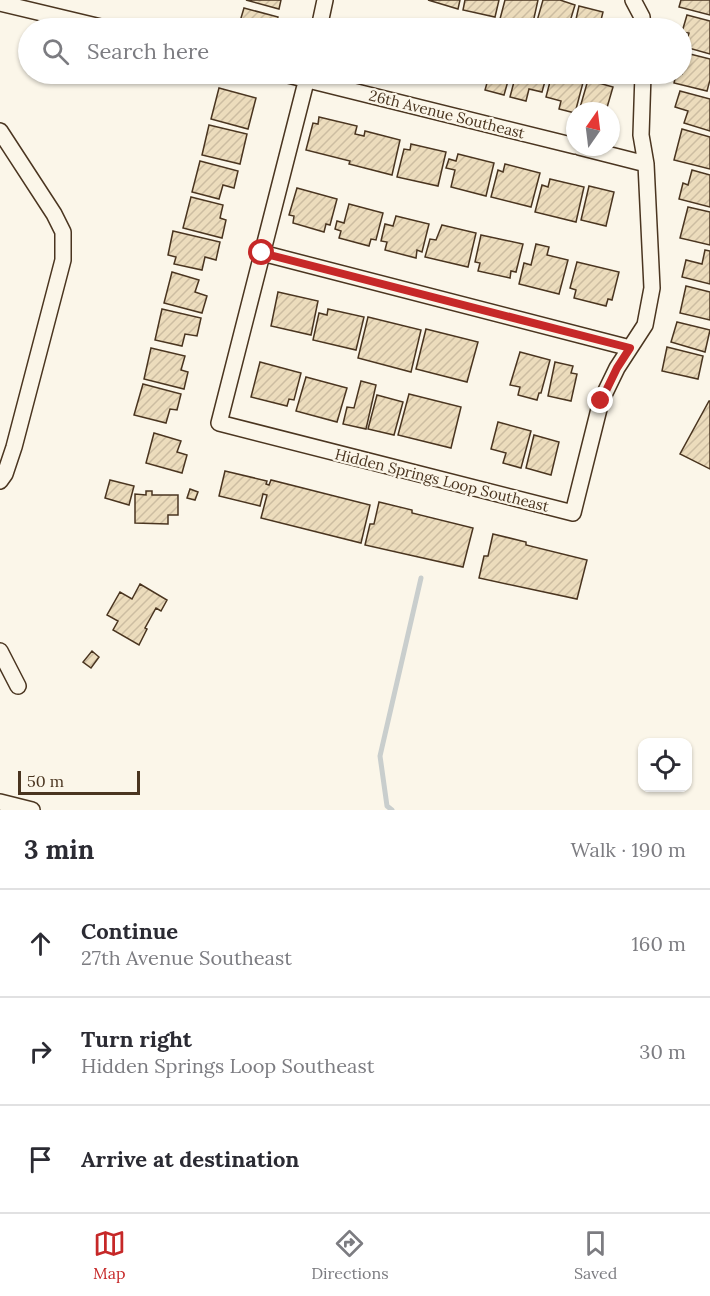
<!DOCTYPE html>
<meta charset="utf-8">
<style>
:root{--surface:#fff;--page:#f7f7f7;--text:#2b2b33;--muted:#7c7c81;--line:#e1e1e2;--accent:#c62828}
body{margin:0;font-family:Lora,serif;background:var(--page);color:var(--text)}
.controls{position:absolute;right:18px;bottom:18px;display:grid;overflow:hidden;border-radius:12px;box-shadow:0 2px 4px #0004}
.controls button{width:54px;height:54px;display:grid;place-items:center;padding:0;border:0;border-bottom:2px solid var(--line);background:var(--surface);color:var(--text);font:30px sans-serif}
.compass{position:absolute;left:566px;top:102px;width:54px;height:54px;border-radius:50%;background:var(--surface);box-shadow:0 2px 4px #0004;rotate:14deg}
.scale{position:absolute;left:18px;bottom:15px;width:122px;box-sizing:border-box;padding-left:6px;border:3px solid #4a3520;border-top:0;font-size:16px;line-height:21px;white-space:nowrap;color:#4a3520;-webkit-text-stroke:4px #fbf6e9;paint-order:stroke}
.stop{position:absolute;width:18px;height:18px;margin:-14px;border:4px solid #c62828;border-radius:50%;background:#fff}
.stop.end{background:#c62828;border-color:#fff;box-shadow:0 2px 6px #0008}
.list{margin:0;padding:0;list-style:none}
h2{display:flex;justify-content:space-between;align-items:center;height:78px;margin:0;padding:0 24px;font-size:26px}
h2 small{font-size:20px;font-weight:400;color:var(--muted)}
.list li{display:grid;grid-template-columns:39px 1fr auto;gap:18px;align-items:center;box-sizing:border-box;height:108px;padding:0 24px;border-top:2px solid var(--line)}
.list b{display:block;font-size:22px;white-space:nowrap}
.list p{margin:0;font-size:20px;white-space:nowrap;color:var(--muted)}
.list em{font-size:20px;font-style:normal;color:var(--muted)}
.icon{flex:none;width:33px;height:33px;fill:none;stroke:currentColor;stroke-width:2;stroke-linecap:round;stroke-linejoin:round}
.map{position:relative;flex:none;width:710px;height:810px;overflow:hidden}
.search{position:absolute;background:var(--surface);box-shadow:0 2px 4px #0004;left:18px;right:18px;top:18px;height:66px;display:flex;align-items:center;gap:15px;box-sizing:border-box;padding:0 21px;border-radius:33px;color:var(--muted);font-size:22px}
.sheet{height:402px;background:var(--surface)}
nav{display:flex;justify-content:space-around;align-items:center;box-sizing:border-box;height:84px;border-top:2px solid var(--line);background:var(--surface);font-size:16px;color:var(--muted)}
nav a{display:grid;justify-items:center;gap:3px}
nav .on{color:var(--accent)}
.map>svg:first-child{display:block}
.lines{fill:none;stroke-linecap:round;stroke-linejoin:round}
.stream{stroke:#c9cecd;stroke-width:5}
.building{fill:url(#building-hatch);stroke:#4a3520;stroke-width:1.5}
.street-casing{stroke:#4a3520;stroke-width:18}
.street{stroke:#fbf6e9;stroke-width:15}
.route{stroke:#c62828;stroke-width:8}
.labels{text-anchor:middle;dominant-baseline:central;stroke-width:4.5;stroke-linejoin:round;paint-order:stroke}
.street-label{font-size:15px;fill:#4a3520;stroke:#fbf6e9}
</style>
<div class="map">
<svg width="710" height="810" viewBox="0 0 710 810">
<defs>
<pattern id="building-hatch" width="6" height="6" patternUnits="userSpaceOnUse" patternTransform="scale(1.5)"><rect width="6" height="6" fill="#ecdcbc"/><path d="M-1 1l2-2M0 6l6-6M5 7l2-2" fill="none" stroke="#ccbda1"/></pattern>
</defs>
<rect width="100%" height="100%" fill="#fbf6e9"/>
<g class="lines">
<path class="stream" d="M392,810L387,806L380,756L421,578"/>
</g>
<path class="building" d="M246,0H281L279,9Z
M428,0H460L458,9Z
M465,0H499L495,17L463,10Z
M505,0H538L532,27L500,19Z
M543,0H560L575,5L568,28H535Z
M681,0H710V15L679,7Z
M579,6L603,12L599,28H574Z
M244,8L278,17L275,28H238Z
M687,15L710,21V54L685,47L689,33L682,32Z
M345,19L367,24L366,28H343Z
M374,22L400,28H372Z
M682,52L710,59V80L707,91L674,83L676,74H682Z
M439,74H471L469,83L439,76Z
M476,74H510L504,95L485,90L487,83L474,80Z
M516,74H547L542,92L529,89L526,101L510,97Z
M552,74L585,75L575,113L559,109L561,101L546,97Z
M588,80L613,87L606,111H579Z
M219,88L256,98L248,129L211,119Z
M680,91L710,99V131L684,123L688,111L675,107Z
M319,117L357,126L355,134L364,136L365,131L400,140L392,175L349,164L350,161L306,150L313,123L318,124Z
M209,125L247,134L240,164L202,155Z
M682,129L710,137V169L674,160Z
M411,144L446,152L438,186L397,177L404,149L410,150Z
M458,154L494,163L486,196L451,187L455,170L446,168L449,159L456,161Z
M200,161L238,171L234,188L223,185L219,199L192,192Z
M505,164L540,173L531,207L491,197L498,170L503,172Z
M692,170L710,175V207L679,199L683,183L688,185Z
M550,179L584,187L576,222L535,212L542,185L548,187Z
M589,186L614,192L606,226L581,220Z
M297,188L337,199L330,225L326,224L324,232L293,223L294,216L289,215Z
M191,197L223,205L220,218L226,220L222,238L183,228Z
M349,204L383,213L376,240L371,239L369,246L339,238L341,231L335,229L337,221L344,223Z
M688,207L710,212V245L680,238Z
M396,216L429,224L422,252L417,250L416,258L385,250L387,242L381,241L385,224L393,226Z
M442,225L476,233L468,267L425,257L430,239L436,240Z
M173,231L220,242L216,260L205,257L202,270L174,264L176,257L168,255Z
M481,235L523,244L516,272L511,271L510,278L478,271L480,263L475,262Z
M536,244L549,247L547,255L568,260L559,294L519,284L524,263L531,265Z
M705,250L710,251V284L682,277L686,260L702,264Z
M577,262L619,272L612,300L608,299L606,306L574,298L576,290L570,288Z
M172,272L199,280L195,292L207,296L202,313L164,303Z
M686,286L710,292V320L680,313Z
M278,292L318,301L311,335L271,326Z
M162,309L201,318L197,336L185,334L182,346L155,340Z
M328,309L364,317L356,350L313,340L319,313L327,315Z
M368,317L421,330L411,372L358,358Z
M677,322L710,330L705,352L671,342Z
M426,329L478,342L467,382L416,369Z
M667,347L703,356L698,379L662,371Z
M151,348L185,356L181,370L188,372L184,389L144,379Z
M520,352L550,360L541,393H539L537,400L518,395L520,387L510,385Z
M260,362L301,373L294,400L289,399L287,406L251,397Z
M555,362L573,366L571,373L577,374L571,401L548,396Z
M306,377L347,388L337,422L296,411Z
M361,381L376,385L366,429L343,424L347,407L354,408Z
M143,384L181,394L177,410L170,409L166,423L134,415Z
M409,394L461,407L451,448L398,435Z
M377,395L403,402L394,435L368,429Z
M709,401H710V469L680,454Z
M498,422L531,431L521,468L503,463L506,453L491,449Z
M154,433L181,441L177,452L187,455L182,473L146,463Z
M534,435L559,442L551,475L526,468Z
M225,471L267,481L266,484L269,485L271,480L370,505L361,543L261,518L267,495L263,494L260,506L219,496Z
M110,480L134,486L129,505L105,498Z
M190,489L198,492L195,500L187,498Z
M146,491H152V495H178V515H168V524L135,523V494L146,495Z
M379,502L412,510V513L473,528L463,567L365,545L370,524H374Z
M493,534L526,542V545L587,560L577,599L479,578L484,556H488Z
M140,584L167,600L161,611L156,608L145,628L147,629L139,645L113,630L118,621L107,615L120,592L132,599Z
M92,651L99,657L91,668L83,662Z"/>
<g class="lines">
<defs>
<path id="street" d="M633,0L642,17L643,28
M0,3L105,28
M319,28L325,0
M284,74L575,146
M308,74L219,423L573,513L601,401L617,368L645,325L652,288L646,164L641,135L643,74
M0,131L54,214L63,232V260L14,447L5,474L0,481
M579,147L646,164
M262,253L630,348
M0,651L18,686
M0,802L32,810"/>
</defs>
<use href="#street" class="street-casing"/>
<use href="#street" class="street"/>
</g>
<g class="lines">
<path class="route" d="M262,253L630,348L617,368L601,401"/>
</g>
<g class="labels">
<g class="street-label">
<text transform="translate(447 114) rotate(14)">26th Avenue Southeast</text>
<text transform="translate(442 480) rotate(14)">Hidden Springs Loop Southeast</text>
</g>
</g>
</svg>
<div class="controls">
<button><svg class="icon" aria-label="locate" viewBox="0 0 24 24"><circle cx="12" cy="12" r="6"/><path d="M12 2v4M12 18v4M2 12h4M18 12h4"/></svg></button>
</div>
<svg class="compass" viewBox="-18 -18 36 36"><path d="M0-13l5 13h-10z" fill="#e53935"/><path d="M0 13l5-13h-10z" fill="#7c7c81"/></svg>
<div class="scale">50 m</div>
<div class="stop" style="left:262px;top:253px"></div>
<div class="stop end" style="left:601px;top:401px"></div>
<div class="search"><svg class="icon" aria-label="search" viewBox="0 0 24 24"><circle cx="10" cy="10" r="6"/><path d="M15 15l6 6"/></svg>Search here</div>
</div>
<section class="sheet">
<h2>3 min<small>Walk · 190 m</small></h2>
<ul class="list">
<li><svg class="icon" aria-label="ahead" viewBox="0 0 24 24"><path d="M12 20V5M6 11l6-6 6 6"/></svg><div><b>Continue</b><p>27th Avenue Southeast</p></div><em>160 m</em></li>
<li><svg class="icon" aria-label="right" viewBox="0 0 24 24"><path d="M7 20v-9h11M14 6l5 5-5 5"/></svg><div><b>Turn right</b><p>Hidden Springs Loop Southeast</p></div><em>30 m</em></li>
<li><svg class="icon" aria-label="arrive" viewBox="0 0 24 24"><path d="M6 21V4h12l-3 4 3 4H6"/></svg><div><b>Arrive at destination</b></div></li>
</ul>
</section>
<nav>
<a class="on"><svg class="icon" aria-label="map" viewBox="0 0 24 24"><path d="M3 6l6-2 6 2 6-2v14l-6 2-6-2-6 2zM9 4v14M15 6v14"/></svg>Map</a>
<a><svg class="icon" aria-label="directions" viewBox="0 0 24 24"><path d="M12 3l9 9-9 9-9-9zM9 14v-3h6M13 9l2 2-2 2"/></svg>Directions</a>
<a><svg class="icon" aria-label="saved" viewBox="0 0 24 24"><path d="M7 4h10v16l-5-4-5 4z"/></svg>Saved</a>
</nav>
